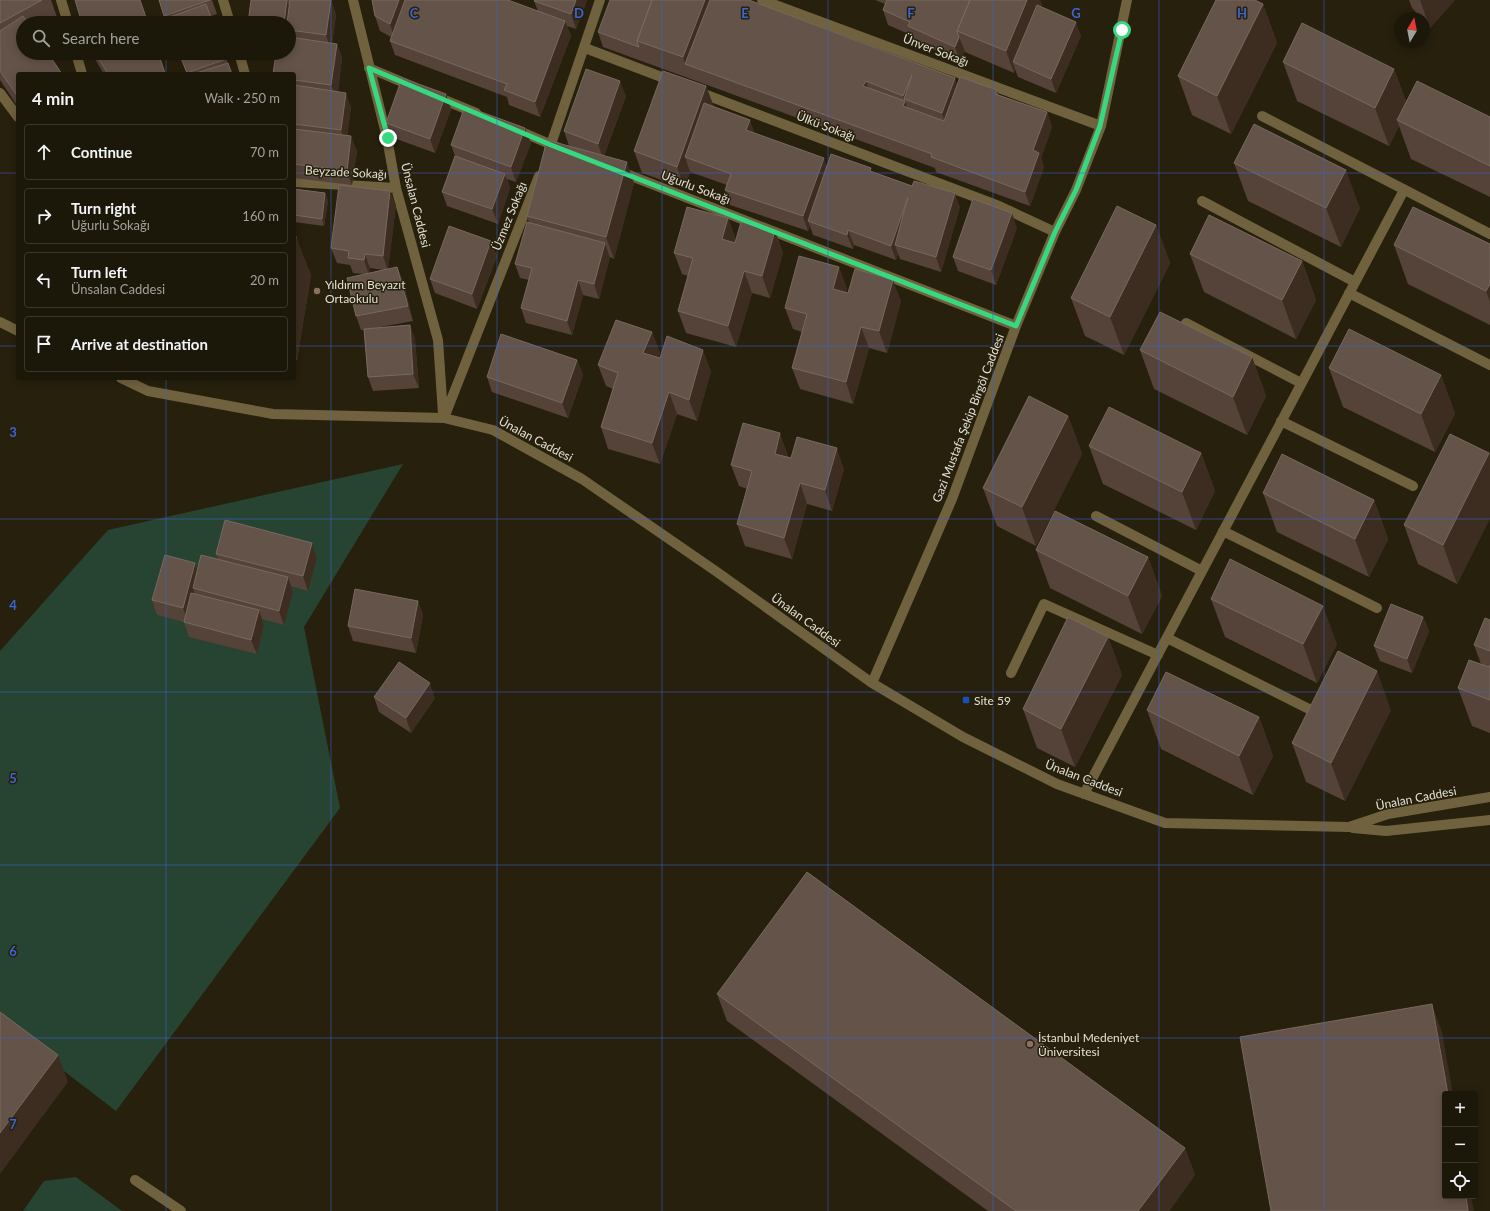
<!DOCTYPE html>
<meta charset="utf-8">
<style>
:root{--surface:#1c1809;--page:#292517;--text:#f1f3f6;--muted:#a0a09c;--line:#3a372a}
body{margin:0;font-family:Lato,sans-serif;background:var(--page);color:var(--text)}
.controls{position:absolute;right:12px;bottom:12px;display:grid;overflow:hidden;border-radius:4px;box-shadow:0 2px 10px #0003}
.controls button{width:36px;height:36px;display:grid;place-items:center;padding:0;border:0;border-bottom:1px solid var(--line);background:var(--surface);color:var(--text);font:20px sans-serif}
.compass{position:absolute;left:1394px;top:12px;width:36px;height:36px;border-radius:50%;background:var(--surface);box-shadow:0 2px 10px #0003;rotate:10deg}
.stop{position:absolute;width:12px;height:12px;margin:-9px;border:3px solid #37d880;border-radius:50%;background:#fff}
.stop.end{background:#37d880;border-color:#fff;box-shadow:0 1px 4px #0008}
.list{margin:0;padding:0;list-style:none}
h2{display:flex;justify-content:space-between;align-items:center;height:52px;margin:0;padding:0 16px;font-size:17px}
h2 small{font-size:13px;font-weight:400;color:var(--muted)}
.list li{display:grid;grid-template-columns:26px 1fr auto;gap:12px;align-items:center;box-sizing:border-box;height:56px;margin:0 8px 8px;padding:0 8px;border:1px solid var(--line);border-radius:4px}
.list b{display:block;font-size:15px;white-space:nowrap}
.list p{margin:0;font-size:13px;white-space:nowrap;color:var(--muted)}
.list em{font-size:13px;font-style:normal;color:var(--muted)}
.icon{flex:none;width:22px;height:22px;fill:none;stroke:currentColor;stroke-width:2;stroke-linecap:round;stroke-linejoin:round}
.map{position:relative;flex:none;width:1490px;height:1211px;overflow:hidden}
.search{position:absolute;background:var(--surface);box-shadow:0 2px 10px #0003;left:16px;top:16px;width:280px;height:44px;display:flex;align-items:center;gap:10px;box-sizing:border-box;padding:0 14px;border-radius:22px;color:var(--muted);font-size:15px}
.panel{position:absolute;background:var(--surface);box-shadow:0 2px 10px #0003;left:16px;top:72px;width:280px;height:308px;border-radius:4px}
.map>svg:first-child{display:block}
.green{fill:#274432}
.lines{fill:none;stroke-linecap:round;stroke-linejoin:round}
.minor{stroke:#70623f;stroke-width:10}
.wall{fill:#554239;fill-rule:evenodd}
.shaded-wall{fill:#3c2d20}
.building{fill:#645349;stroke:#78695f}
.route{stroke:#37d880;stroke-width:5}
.grid{fill:none;stroke:#3b64d7;stroke-width:1;stroke-opacity:0.55}
.education-dot{fill:#8d6e63;stroke:#26200c;stroke-width:1.5}
.transit-dot{fill:#1a4fb4;stroke:#26200c;stroke-width:1.5}
.labels{text-anchor:middle;dominant-baseline:central;stroke-width:3;stroke-linejoin:round;paint-order:stroke}
.street-label{font-size:12px;fill:#e4e0d4;stroke:#26200c}
.poi-label{font-size:12px;fill:#e4e0d4;stroke:#26200c;text-anchor:start}
.grid-label{font-size:13px;text-anchor:middle;font-weight:bold;fill:#3b64d7;stroke:#26200c;stroke-width:3;stroke-linejoin:round;paint-order:stroke}
</style>
<div class="map">
<svg width="1490" height="1211" viewBox="0 0 1490 1211">
<rect width="100%" height="100%" fill="#26200c"/>
<path class="green" d="M403,464L304,627L340,808L116,1111L0,1022V651L108,530Z
M76,1177L122,1211H23L44,1181Z"/>
<g class="lines">
<path class="minor" d="M61,0L68,23
M223,0L230,23
M353,0L387,138L396,188L438,340L443,414
M762,0L1101,126
M585,48L672,81
M76,53L82,74
M239,53L245,74
M369,68L414,87
M696,91L999,206L1055,232
M0,93L18,117
M437,97L476,113
M1262,116L1490,234
M517,130L559,148
M549,150L600,0
M621,172L1016,326
M294,182L396,188
M1202,201L1355,282
M1349,293L1490,365
M0,322L18,331
M1186,323L1301,383
M121,378L148,391L273,414L444,418L493,430L582,479L717,572L872,683L963,737L1057,784L1165,823L1349,827L1388,814L1490,797
M444,418L539,176
M1281,421L1413,486
M1096,516L1202,571
M1223,531L1377,608
M1167,638L1309,709
M1011,673L1044,604L1158,655
M872,683L952,499L1016,326L1055,232L1076,190L1101,126L1127,0
M1084,794L1404,190
M1353,828L1386,831L1490,820
M135,1180L181,1211"/>
</g>
<path class="wall" d="M0,0H51L57,17L46,23H23L18,74V107L0,80Z
M159,0H212L217,14L211,16L213,23H167Z
M251,0H331L336,15L332,43L337,44L342,58L338,92L351,107L347,136L357,151L352,185L294,178V74L289,53V23Z
M587,0L576,29L567,26L571,36L540,117L509,105L507,97L395,55L390,41L391,37L380,31L375,16L538,11L534,1Z
M875,0H1040L1042,5L1041,7L1081,36L1056,93L1018,77L1015,69L1014,73L965,52V51L960,61L914,41L911,35L888,25L883,10L885,4Z
M1409,0H1455L1430,28L1424,21V18H1421L1412,8Z
M1263,4L1277,43L1231,134L1192,115L1178,76Z
M598,32L997,90L999,95L1047,112L1052,127L1041,158L1044,167L1030,206L936,172L935,168L603,47Z
M92,53H159L166,74H104L93,56Z
M179,53H224L232,74H187Z
M1283,62L1394,69L1406,102L1490,117V197L1411,159L1399,126L1389,146L1297,101Z
M706,86L714,107L755,133L827,166L872,172L960,207L941,272L900,259L898,254L896,260L854,245L853,249L813,235L810,226L808,231L730,205L725,190L727,185L690,172L684,188L642,173L634,151Z
M446,94L451,109L435,153L391,137L386,123Z
M626,96L604,156L634,183L614,259L610,257L599,299L583,295L572,335L526,323L521,308L529,280L520,278L515,264L529,223L527,216L576,148L569,146L564,131Z
M531,143L516,182L507,179L510,188L498,224L447,206L442,192L455,156L451,145Z
M1234,163L1360,208L1341,247L1248,201Z
M294,189L325,193L328,201L324,226L294,222Z
M396,205L388,269L397,267L403,281L413,321L375,328L410,325L415,340L419,388L373,391L368,377L364,330H361L356,316L365,274L353,273L350,265L337,263L331,248ZM370,268L383,270L369,273Z
M728,218L736,240L735,243L775,231L783,253L770,298L752,293L736,347L686,333L678,311L688,276L682,274L674,253Z
M1156,225L1170,263L1124,355L1085,336L1071,298Z
M1017,228L996,285L958,271L953,257Z
M294,236L311,275L297,360L294,359Z
M1490,244V325L1408,284L1394,245Z
M1190,254L1302,261L1316,300L1296,339L1204,292Z
M497,256L477,309L435,293L430,279Z
M847,288L846,293L901,301L887,353L869,348L853,404L800,389L792,368L802,332L793,329L785,308Z
M652,332L660,353L658,358L711,371L697,421L677,414L660,464L608,449L601,427L613,389L606,386L598,365Z
M1140,350L1252,357L1266,396L1247,435L1154,389Z
M577,360L583,375L568,418L492,392L487,377Z
M1329,368L1441,375L1455,414L1435,452L1343,407Z
M1068,416L1082,454L1036,546L997,526L983,488Z
M1089,446L1201,453L1215,491L1196,530L1103,484Z
M1489,453L1490,456V518L1457,584L1418,564L1404,525Z
M788,455V457L844,469L832,511L807,504L792,559L745,546L737,524L747,489L739,486L731,465Z
M1263,493L1374,500L1388,539L1369,577L1277,532Z
M312,543L317,558L308,591L291,586L293,592L284,625L262,619L264,625L257,654L189,637L184,622L157,615L152,600L195,563L197,570L218,559L216,554Z
M1036,550L1148,557L1162,596L1142,634L1050,588Z
M1211,599L1337,644L1317,683L1225,637Z
M418,601L423,615L416,653L353,641L348,626Z
M1423,617L1429,631L1412,673L1380,661L1374,646Z
M1490,620V733L1472,726L1458,688L1481,664L1474,645Z
M1108,637L1122,675L1075,767L1037,748L1023,709Z
M374,697L435,698L411,733L379,712Z
M1147,710L1259,717L1273,756L1253,795L1161,749Z
M1391,710L1345,801L1306,782L1292,743Z
M717,994L1185,1148L1195,1175L1169,1211H988L727,1021Z"/>
<path class="shaded-wall" d="M287,0L292,14L289,23H284Z
M331,0L336,15L331,50L326,35Z
M399,0H409L395,39L390,24Z
M576,0H587L576,29L571,14Z
M705,0H720L685,64L683,57Z
M1027,0H1040L1042,5L1017,64L1013,62L1015,69L1014,73L1006,51Z
M1420,0H1455L1430,28Z
M1263,4L1277,43L1231,134L1217,96Z
M565,21L571,36L540,117L535,102Z
M1076,22L1081,36L1056,93L1051,79Z
M959,37L965,51L960,61L955,47Z
M337,44L342,58L337,100L331,85Z
M1394,69L1409,108L1397,120L1399,126L1389,146L1375,108Z
M912,75L904,99L903,96Z
M955,78L960,92L947,127L942,113Z
M620,81L626,96L603,158L598,144Z
M866,81L871,96L863,86Z
M706,86L714,107L685,157L690,172L684,188L677,167Z
M346,93L351,107L346,145L341,130Z
M446,94L451,109L435,153L430,139Z
M905,101L910,116L903,106Z
M1047,112L1052,127L1041,158L1044,167L1030,206L1025,192L1033,150Z
M750,120L755,134L746,130Z
M525,128L531,143L516,182L511,167Z
M351,136L357,151L352,185L347,171Z
M824,158L829,172L808,221L810,226L808,231L803,216Z
M627,162L634,183L614,259L606,237Z
M1346,170L1360,208L1341,247L1326,208Z
M505,174L510,188L498,224L492,209Z
M390,191L396,205L388,271L383,256Z
M325,193L328,201L324,226L322,219Z
M955,193L960,207L941,272L936,257Z
M908,197L895,245L898,254L896,260L891,246Z
M1012,213L1017,228L996,285L991,270Z
M728,218L736,240L730,261L722,239Z
M1156,225L1170,263L1124,355L1110,317Z
M848,230L854,245L853,249L847,235Z
M775,231L783,253L770,298L762,276Z
M296,236L311,275L297,360L294,351V253Z
M491,241L497,256L477,309L472,294Z
M605,243L610,258L599,299L594,284Z
M365,254L370,268L369,275L364,260Z
M1302,261L1316,300L1296,339L1282,300Z
M397,267L403,281L413,321L408,306Z
M839,267L847,288L841,311L833,289Z
M744,271L752,293L736,347L728,326Z
M578,280L583,295L572,335L567,321Z
M893,280L901,301L887,353L879,331Z
M1490,284V302L1486,291Z
M410,325L415,340L419,388L413,374Z
M861,327L869,348L853,404L846,382Z
M652,332L660,353L651,375L643,353Z
M703,350L711,371L697,421L689,400Z
M1252,357L1266,396L1247,435L1233,397Z
M577,360L583,375L568,418L562,403Z
M1441,375L1455,414L1435,452L1421,414Z
M669,392L677,414L660,464L652,443Z
M1068,416L1082,454L1036,546L1022,507Z
M780,433L788,455L783,475L775,454Z
M837,448L844,469L832,511L825,490Z
M1201,453L1215,491L1196,530L1182,492Z
M1489,453L1490,456V518L1457,584L1443,545Z
M800,483L807,504L792,559L784,538Z
M1374,500L1388,539L1369,577L1355,539Z
M312,543L317,558L308,591L303,576Z
M1148,557L1162,596L1142,634L1128,596Z
M195,563L200,578L193,588L195,595L188,623L183,608Z
M288,577L293,592L284,625L279,611Z
M418,601L423,615L416,653L411,638Z
M1323,606L1337,644L1317,683L1303,644Z
M259,610L264,625L257,654L251,640Z
M1423,617L1429,631L1412,673L1407,659Z
M1108,637L1122,675L1075,767L1061,729Z
M1377,671L1391,710L1345,801L1331,763Z
M430,683L435,698L411,733L406,718Z
M1259,717L1273,756L1253,795L1239,756Z
M1432,1004L1442,1032L1453,1094H1448Z
M58,1055L68,1082L0,1174V1133Z
M1185,1148L1195,1175L1169,1211H1138Z
M1466,1196H1471L1474,1211H1468Z"/>
<path class="building" d="M0,0H42L0,23Z
M75,0H140L148,23H82Z
M159,0H210L164,16Z
M251,0H287L284,23H248Z
M290,0H331L326,35L289,30V23H287Z
M372,0H399L390,24L375,16Z
M405,0H508L565,21L535,102L504,90L507,84L390,41Z
M535,0H576L571,14L534,1Z
M610,0H652L637,41L639,47L598,32Z
M652,0H705L683,57L637,41Z
M710,0H749L955,78L942,113L904,99L912,75L903,96L866,81L863,86L905,101L903,106L944,121L960,77L997,90L995,94L1047,112L1033,150L1039,153L1025,192L931,157L932,154L685,64Z
M887,0H970L957,31L959,37L955,47L908,26L910,22L883,10Z
M970,0H1027L1006,51L957,31Z
M1216,0H1255L1263,4L1217,96L1178,76Z
M206,4L213,23H169L167,18Z
M1037,5L1076,22L1051,79L1013,62Z
M23,16L28,23H23V53H48L62,74H18V97L0,71V31Z
M1302,23L1394,69L1375,108L1283,62Z
M289,37L337,44L331,85L294,80V74H273L276,53H289Z
M95,53H158L165,74H108L107,72Z
M179,53H224L226,59L187,73Z
M228,63L232,74H193Z
M586,69L620,81L598,144L564,131Z
M663,71L706,86L677,167L634,151Z
M402,78L446,94L430,139L386,123Z
M1417,81L1490,117V166L1397,120Z
M294,85L346,93L341,130L294,124Z
M704,103L750,120L746,130L824,158L803,216L725,190L731,174L685,157Z
M465,106L525,128L511,167L451,145Z
M1254,124L1346,170L1326,208L1234,163Z
M294,129L351,136L347,171L294,164Z
M547,140L627,162L606,237L527,216Z
M831,154L871,168L870,171L912,186L914,181L955,193L936,257L895,245L908,197L891,246L848,230L847,235L808,221Z
M455,156L505,174L492,209L442,192Z
M339,185L390,191L383,256L365,254L364,260L348,258L349,251L331,248Z
M294,189L325,193L322,219L294,215Z
M973,199L1012,213L991,270L953,257Z
M1117,206L1156,225L1110,317L1071,298Z
M687,207L728,218L722,239L735,243L741,222L775,231L762,276L744,271L728,326L678,311L693,258L674,253Z
M1413,207L1490,244V284L1486,291L1394,245Z
M1209,215L1302,261L1282,300L1190,254Z
M527,222L605,243L594,284L578,280L567,321L521,308L532,268L515,264Z
M449,226L491,241L472,294L430,279Z
M294,236H296L294,253Z
M799,256L839,267L833,289L848,293L855,269L893,280L879,331L861,327L846,382L792,368L807,314L785,308Z
M397,267L408,306L356,316L347,278Z
M1160,312L1252,357L1233,397L1140,350Z
M616,320L652,332L643,353L660,358L667,336L703,350L689,400L669,392L652,443L601,427L618,373L598,365Z
M410,325L413,374L368,377L364,329Z
M1349,329L1441,375L1421,414L1329,368Z
M501,334L577,360L562,403L487,377Z
M1029,396L1068,416L1022,507L983,488Z
M1109,407L1201,453L1182,492L1089,446Z
M743,423L780,433L775,454L791,458L797,437L837,448L825,490L800,483L784,538L737,524L752,471L731,465Z
M1450,434L1489,453L1443,545L1404,525Z
M1282,454L1374,500L1355,539L1263,493Z
M1055,511L1148,557L1128,596L1036,550Z
M225,520L312,543L303,576L216,554Z
M165,555L195,563L183,608L152,600Z
M201,555L288,577L279,611L193,588Z
M1230,559L1323,606L1303,644L1211,599Z
M355,589L418,601L411,638L348,626Z
M191,593L259,610L251,640L184,622Z
M1391,604L1423,617L1407,659L1374,646Z
M1068,617L1108,637L1061,729L1023,709Z
M1485,618L1490,620V651L1474,645Z
M1338,651L1377,671L1331,763L1292,743Z
M1469,660L1489,667L1490,665V700L1458,688Z
M399,662L430,683L406,718L374,697Z
M1166,672L1259,717L1239,756L1147,710Z
M807,872L1185,1148L1138,1211H1016L717,994Z
M1432,1004L1448,1094H1445V1196H1466L1468,1211H1271L1240,1037Z
M0,1012L58,1055L0,1133Z"/>
<g class="lines">
<path class="route" d="M388,138L369,68L551,145L1016,326L1055,232L1076,190L1100,126L1122,30"/>
</g>
<path class="grid" d="M166,0V23M331,0V1211M497,0V1211M662,0V1211M828,0V1211M993,0V1211M1159,0V1211M1324,0V1211M166,53V74M0,173H18M294,173H1490M0,346H18M294,346H1490M166,378V1211M0,519H1490M0,692H1490M0,865H1490M0,1038H1490"/>
<g class="education-dot">
<circle cx="317" cy="291" r="4"/>
<circle cx="1030" cy="1044" r="4"/>
</g>
<rect class="transit-dot" x="962" y="696" width="8" height="8" rx="2"/>
<g class="labels">
<g class="street-label">
<text transform="translate(936 50) rotate(21)">Ünver Sokağı</text>
<text transform="translate(826 126) rotate(21)">Ülkü Sokağı</text>
<text transform="translate(346 172) rotate(3)">Beyzade Sokağı</text>
<text transform="translate(696 187) rotate(21)">Uğurlu Sokağı</text>
<text transform="translate(416 205) rotate(76)">Ünsalan Caddesi</text>
<text transform="translate(509 216) rotate(-68)">Üzmez Sokağı</text>
<text transform="translate(968 418) rotate(-69)">Gazi Mustafa Şekip Birgöl Caddesi</text>
<text transform="translate(536 439) rotate(28)">Ünalan Caddesi</text>
<text transform="translate(806 620) rotate(36)">Ünalan Caddesi</text>
<text transform="translate(1084 778) rotate(21)">Ünalan Caddesi</text>
<text transform="translate(1416 798) rotate(-11)">Ünalan Caddesi</text>
</g>
<g class="poi-label">
<text x="325" y="284">Yıldırım Beyazıt<tspan x="325" dy="14">Ortaokulu</tspan></text>
<text x="974" y="700">Site 59</text>
<text x="1038" y="1037">İstanbul Medeniyet<tspan x="1038" dy="14">Üniversitesi</tspan></text>
</g>
</g>
<g class="grid-label">
<text x="414" y="18">C</text>
<text x="579" y="18">D</text>
<text x="745" y="18">E</text>
<text x="911" y="18">F</text>
<text x="1076" y="18">G</text>
<text x="1242" y="18">H</text>
<text x="13" y="437">3</text>
<text x="13" y="610">4</text>
<text x="13" y="783">5</text>
<text x="13" y="956">6</text>
<text x="13" y="1129">7</text>
</g>
</svg>
<div class="controls">
<button>+</button>
<button>−</button>
<button><svg class="icon" aria-label="locate" viewBox="0 0 24 24"><circle cx="12" cy="12" r="6"/><path d="M12 2v4M12 18v4M2 12h4M18 12h4"/></svg></button>
</div>
<svg class="compass" viewBox="-18 -18 36 36"><path d="M0-13l5 13h-10z" fill="#e53935"/><path d="M0 13l5-13h-10z" fill="#a0a09c"/></svg>
<div class="stop" style="left:1122px;top:30px"></div>
<div class="stop end" style="left:388px;top:138px"></div>
<div class="search"><svg class="icon" aria-label="search" viewBox="0 0 24 24"><circle cx="10" cy="10" r="6"/><path d="M15 15l6 6"/></svg>Search here</div>
<section class="panel">
<h2>4 min<small>Walk · 250 m</small></h2>
<ul class="list">
<li><svg class="icon" aria-label="ahead" viewBox="0 0 24 24"><path d="M12 20V5M6 11l6-6 6 6"/></svg><div><b>Continue</b></div><em>70 m</em></li>
<li><svg class="icon" aria-label="right" viewBox="0 0 24 24"><path d="M7 20v-9h11M14 6l5 5-5 5"/></svg><div><b>Turn right</b><p>Uğurlu Sokağı</p></div><em>160 m</em></li>
<li><svg class="icon" aria-label="left" viewBox="0 0 24 24"><path d="M17 20v-9H6M10 6l-5 5 5 5"/></svg><div><b>Turn left</b><p>Ünsalan Caddesi</p></div><em>20 m</em></li>
<li><svg class="icon" aria-label="arrive" viewBox="0 0 24 24"><path d="M6 21V4h12l-3 4 3 4H6"/></svg><div><b>Arrive at destination</b></div></li>
</ul>
</section>
</div>
